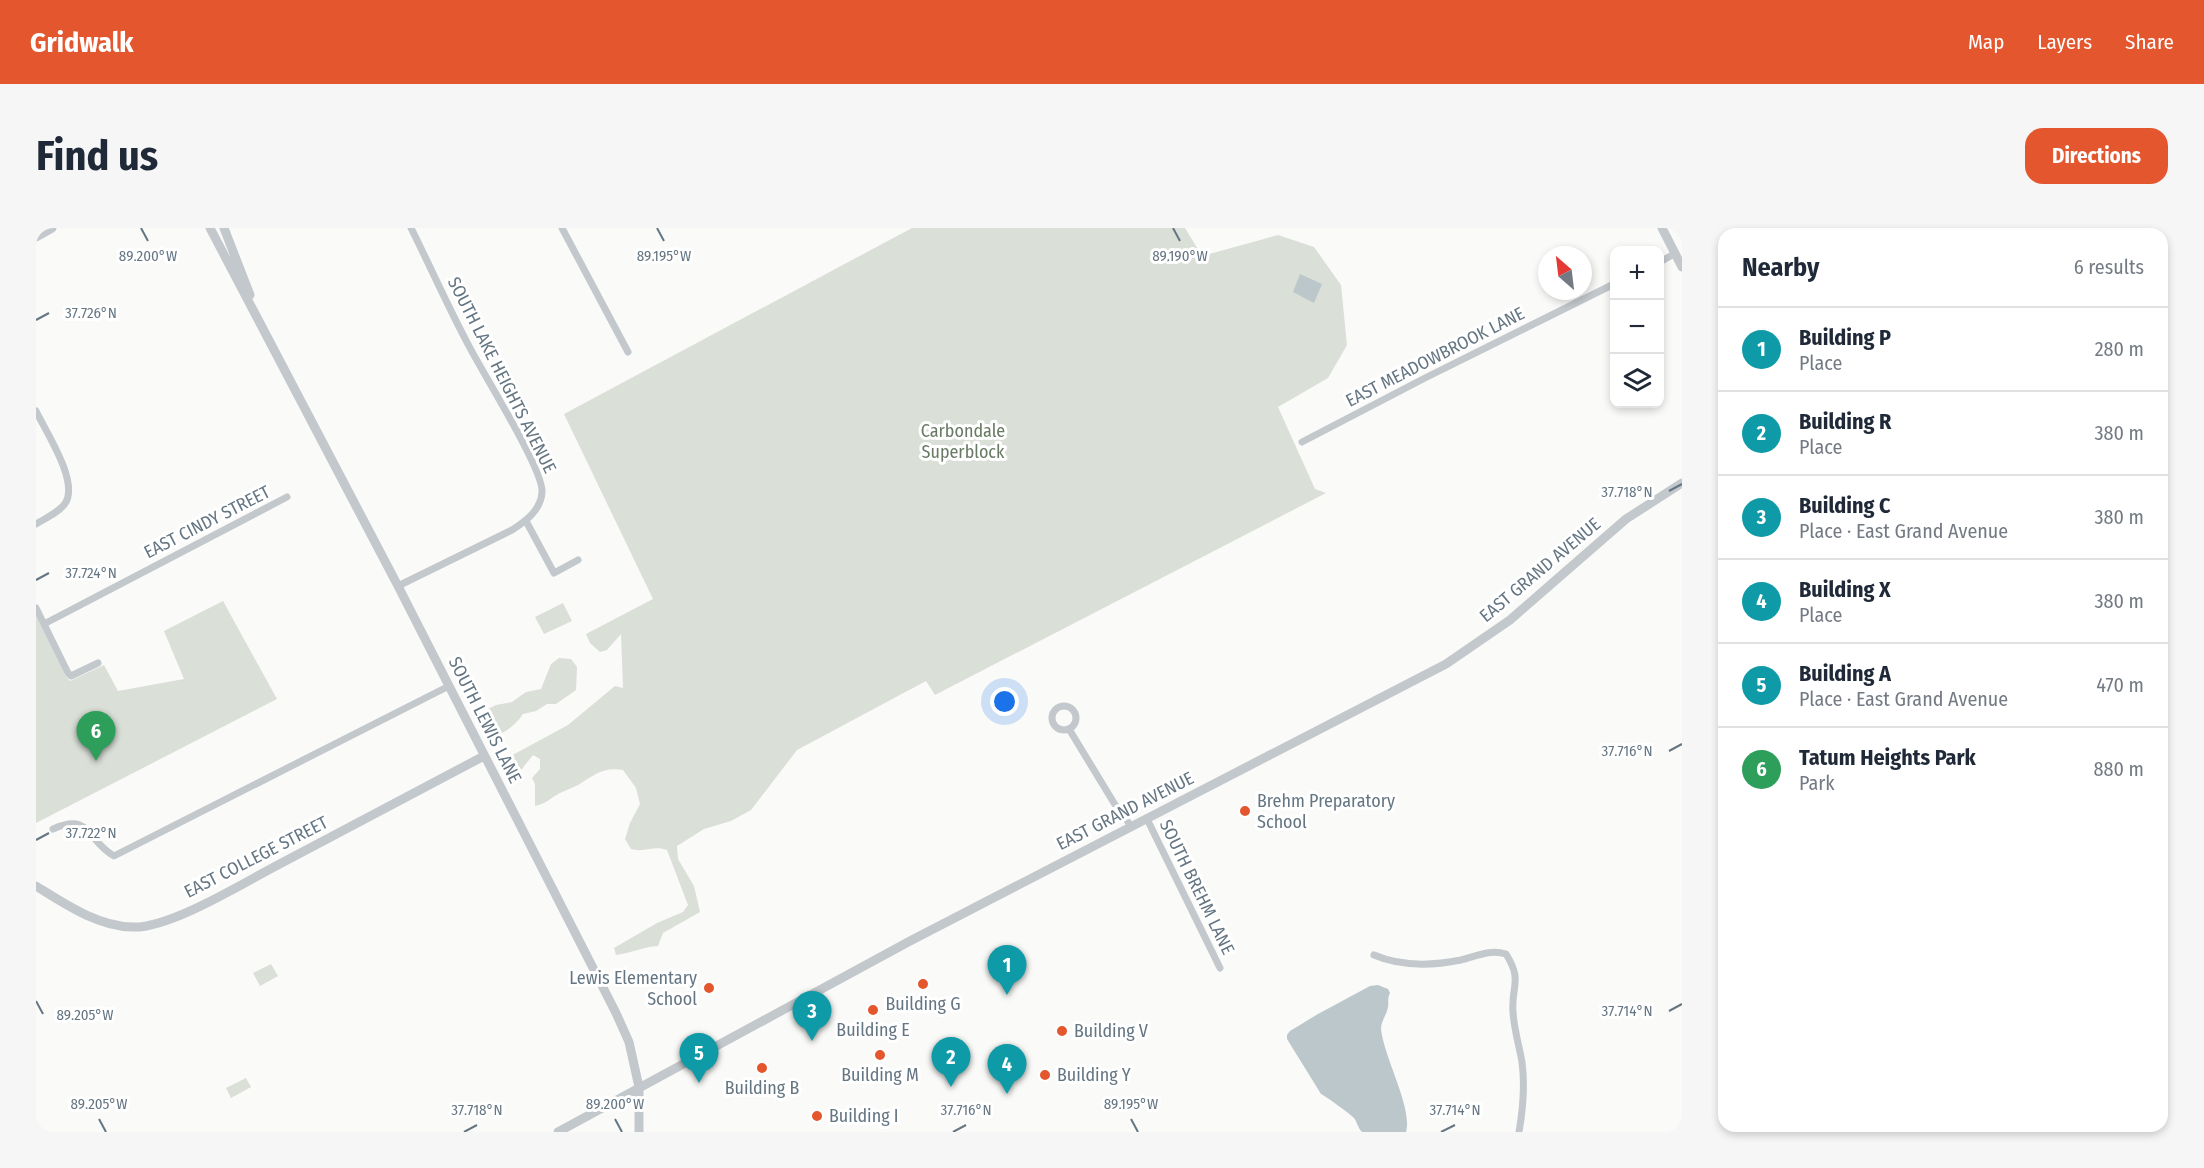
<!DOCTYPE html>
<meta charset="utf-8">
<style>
:root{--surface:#fff;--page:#f6f6f7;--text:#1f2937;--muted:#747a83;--line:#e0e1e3;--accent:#e4572e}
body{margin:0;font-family:"Fira Sans Condensed",sans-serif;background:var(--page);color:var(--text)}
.controls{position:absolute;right:18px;top:18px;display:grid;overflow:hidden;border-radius:12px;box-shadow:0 3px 9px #0003}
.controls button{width:54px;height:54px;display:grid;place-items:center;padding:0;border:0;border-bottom:2px solid var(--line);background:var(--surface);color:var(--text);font:30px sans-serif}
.compass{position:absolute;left:1502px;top:18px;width:54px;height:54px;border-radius:50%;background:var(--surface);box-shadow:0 3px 9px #0003;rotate:332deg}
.you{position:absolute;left:969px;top:474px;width:21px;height:21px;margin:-15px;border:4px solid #fff;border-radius:50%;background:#1a73e8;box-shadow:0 0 0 9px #1a73e833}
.badge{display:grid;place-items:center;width:39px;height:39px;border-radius:50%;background:var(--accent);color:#fff;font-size:20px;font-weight:700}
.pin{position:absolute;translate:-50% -50px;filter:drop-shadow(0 2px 3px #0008)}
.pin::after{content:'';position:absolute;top:32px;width:21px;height:18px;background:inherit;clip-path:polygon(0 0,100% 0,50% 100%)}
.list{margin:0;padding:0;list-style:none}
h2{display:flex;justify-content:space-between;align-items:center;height:78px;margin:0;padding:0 24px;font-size:26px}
h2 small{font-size:20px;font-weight:400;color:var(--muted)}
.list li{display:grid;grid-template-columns:39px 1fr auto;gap:18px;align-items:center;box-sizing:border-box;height:84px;padding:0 24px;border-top:2px solid var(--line)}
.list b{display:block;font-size:22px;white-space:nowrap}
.list p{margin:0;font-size:20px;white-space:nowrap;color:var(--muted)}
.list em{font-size:20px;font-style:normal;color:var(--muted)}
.icon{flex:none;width:33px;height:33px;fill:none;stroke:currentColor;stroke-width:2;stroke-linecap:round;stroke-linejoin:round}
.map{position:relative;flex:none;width:1646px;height:904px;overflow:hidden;border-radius:18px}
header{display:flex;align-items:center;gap:36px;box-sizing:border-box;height:84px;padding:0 30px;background:var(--accent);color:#fff}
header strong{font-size:28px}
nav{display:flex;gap:33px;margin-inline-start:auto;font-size:21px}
.intro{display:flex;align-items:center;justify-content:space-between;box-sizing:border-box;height:144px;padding:0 36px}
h1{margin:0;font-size:42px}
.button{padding:15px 27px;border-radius:18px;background:var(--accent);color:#fff;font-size:21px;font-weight:700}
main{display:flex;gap:36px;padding:0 36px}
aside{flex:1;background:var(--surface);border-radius:18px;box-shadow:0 3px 9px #0003}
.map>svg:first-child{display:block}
.green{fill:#dadfd7}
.water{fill:#bbc7cb}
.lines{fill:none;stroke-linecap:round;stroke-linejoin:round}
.minor{stroke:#c3c8cc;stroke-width:7}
.tertiary{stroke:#c3c8cc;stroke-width:9}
.ticks{fill:none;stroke:#657683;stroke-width:2}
.poi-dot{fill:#e4572e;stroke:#fff;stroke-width:2}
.labels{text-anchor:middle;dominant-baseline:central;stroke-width:6;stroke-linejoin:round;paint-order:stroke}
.street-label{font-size:18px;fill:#657683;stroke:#fff}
.park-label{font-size:18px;fill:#687a64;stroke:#fff}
.poi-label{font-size:18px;fill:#657683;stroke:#fff;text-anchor:start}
.ticks-label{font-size:15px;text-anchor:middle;fill:#657683;stroke:#fff;stroke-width:6;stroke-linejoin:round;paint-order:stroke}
</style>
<header>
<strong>Gridwalk</strong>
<nav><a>Map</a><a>Layers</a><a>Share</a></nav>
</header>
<div class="intro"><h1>Find us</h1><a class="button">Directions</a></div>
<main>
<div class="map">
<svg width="1646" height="904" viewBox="0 0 1646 904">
<rect width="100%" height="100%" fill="#fafaf8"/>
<path class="green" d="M876,0H1149L1166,28L1242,7L1278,19L1305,57L1311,117L1292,150L1242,179L1279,261L1290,265L899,467L890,453L761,522L715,582L695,593L668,601L641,618L642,631L658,658L664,684L627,705L622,718C607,719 595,725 580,727L578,720L621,695L647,684L652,677L631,622C617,617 609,625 595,621L589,611L594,595L604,576L600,560L587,542C566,539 559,547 542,557C536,560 530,562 524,565C514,570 510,576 499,578V556L496,550L504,541V531L497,527L481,547L471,546L466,538L471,530L532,497L579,458L587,460L585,406L571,422L564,424L554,415L550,406L617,371L528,186Z
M187,373L241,471L0,595V388L29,447L34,453L68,437L82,463L148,451L128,403Z
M527,375L536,393L508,406L499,389Z
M523,430L535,431L541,439L540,462L520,476H511L500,483L487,486C479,498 470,504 456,509L450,501L446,490L450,482L460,477L476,474L490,464L505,461L515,436Z
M235,736L242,748L224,758L217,745Z
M210,850L215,859L195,870L190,860Z"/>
<path class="water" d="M1264,46L1286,56L1278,75L1257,64Z
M1342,757L1352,761L1354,765C1351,771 1353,773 1352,779C1351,786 1345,793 1345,801C1348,830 1377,880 1370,904H1326C1322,900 1321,894 1318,890C1317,888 1288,867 1285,866L1251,811V807L1254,803L1282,786L1334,758Z"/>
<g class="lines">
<path class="minor" d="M526,0L592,124
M1624,34L1638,26
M0,183C10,204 42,252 30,274C24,284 10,290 0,296
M1266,214L1389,150L1578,56
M490,293L518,345L542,332
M362,358L476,302C490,293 505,282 506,264C508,243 447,145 434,120C413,81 395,40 375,0
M0,380L32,445L35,448L62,435
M8,396L251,269
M1016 490a12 12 0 1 1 24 0a12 12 0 1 1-24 0Z
M1033,501L1078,575L1095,598
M1111,591L1184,740
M17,601C55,584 50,612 78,628L413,458
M1338,727C1366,739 1395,738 1425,732C1441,728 1454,721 1470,726C1487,753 1475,757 1477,784C1478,801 1483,817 1486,834C1489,857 1487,881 1483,904"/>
<path class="tertiary" d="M174,0L362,358L580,785L593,814L603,859V904
M188,0L214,67
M1626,0L1646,39
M0,9L16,0
M0,658C29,676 61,698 96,699C132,701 204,657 238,639C308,602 378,565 448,528
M522,904L874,713L1410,436L1474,392L1590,291L1646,255"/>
</g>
<path class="ticks" d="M105,0L112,13M621,0L628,13M1137,0L1144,13M0,92L13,85M1633,263L1646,256M0,352L13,345M1633,523L1646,516M0,612L13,605M0,773L7,786M1633,783L1646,776M63,891L70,904M579,891L586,904M1095,891L1102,904M428,904L441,897M917,904L930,897M1405,904L1419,897"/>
<g class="poi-dot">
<circle cx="1209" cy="583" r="6"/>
<circle cx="887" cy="756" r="6"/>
<circle cx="673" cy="760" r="6"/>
<circle cx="837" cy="782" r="6"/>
<circle cx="1026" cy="803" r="6"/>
<circle cx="844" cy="827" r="6"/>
<circle cx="726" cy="840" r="6"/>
<circle cx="1009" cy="847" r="6"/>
<circle cx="781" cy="888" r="6"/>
</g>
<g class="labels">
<g class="street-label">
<text transform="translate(1399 129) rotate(-27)">EAST MEADOWBROOK LANE</text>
<text transform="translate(466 147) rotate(63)">SOUTH LAKE HEIGHTS AVENUE</text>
<text transform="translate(171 294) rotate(-27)">EAST CINDY STREET</text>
<text transform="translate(1504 342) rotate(-40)">EAST GRAND AVENUE</text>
<text transform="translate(449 492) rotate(63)">SOUTH LEWIS LANE</text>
<text transform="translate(1089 583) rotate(-27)">EAST GRAND AVENUE</text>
<text transform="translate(220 629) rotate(-27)">EAST COLLEGE STREET</text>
<text transform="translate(1161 659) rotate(64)">SOUTH BREHM LANE</text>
</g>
<g class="park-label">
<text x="927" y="203">Carbondale<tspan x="927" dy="21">Superblock</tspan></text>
</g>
<g class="poi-label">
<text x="1221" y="573">Brehm Preparatory<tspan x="1221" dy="21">School</tspan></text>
<text x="661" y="750" text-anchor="end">Lewis Elementary<tspan x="661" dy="21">School</tspan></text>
<text x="887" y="776" text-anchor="middle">Building G</text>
<text x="837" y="802" text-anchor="middle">Building E</text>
<text x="1038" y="803">Building V</text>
<text x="844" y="847" text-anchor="middle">Building M</text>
<text x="1021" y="847">Building Y</text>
<text x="726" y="860" text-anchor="middle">Building B</text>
<text x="793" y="888">Building I</text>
</g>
</g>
<g class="ticks-label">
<text x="112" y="33">89.200°W</text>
<text x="628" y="33">89.195°W</text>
<text x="1144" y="33">89.190°W</text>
<text x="55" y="90">37.726°N</text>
<text x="1591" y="269">37.718°N</text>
<text x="55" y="350">37.724°N</text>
<text x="1591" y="528">37.716°N</text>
<text x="55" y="610">37.722°N</text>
<text x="1591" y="788">37.714°N</text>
<text x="49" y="792">89.205°W</text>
<text x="63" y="881">89.205°W</text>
<text x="579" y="881">89.200°W</text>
<text x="1095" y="881">89.195°W</text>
<text x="441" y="887">37.718°N</text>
<text x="930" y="887">37.716°N</text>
<text x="1419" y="887">37.714°N</text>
</g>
</svg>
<div class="controls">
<button>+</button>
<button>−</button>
<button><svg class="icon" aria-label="layers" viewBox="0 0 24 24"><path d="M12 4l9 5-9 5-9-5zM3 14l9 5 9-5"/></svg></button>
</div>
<svg class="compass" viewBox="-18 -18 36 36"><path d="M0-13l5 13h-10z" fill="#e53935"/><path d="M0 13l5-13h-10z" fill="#747a83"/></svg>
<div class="you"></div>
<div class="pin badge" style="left:971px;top:767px;background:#0f9aa8">1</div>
<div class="pin badge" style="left:915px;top:859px;background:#0f9aa8">2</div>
<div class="pin badge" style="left:776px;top:813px;background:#0f9aa8">3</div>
<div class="pin badge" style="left:971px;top:866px;background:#0f9aa8">4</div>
<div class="pin badge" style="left:663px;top:855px;background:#0f9aa8">5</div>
<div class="pin badge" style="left:60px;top:533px;background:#2e9e5b">6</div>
</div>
<aside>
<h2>Nearby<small>6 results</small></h2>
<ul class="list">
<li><span class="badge" style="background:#0f9aa8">1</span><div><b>Building P</b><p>Place</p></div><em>280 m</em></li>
<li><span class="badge" style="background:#0f9aa8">2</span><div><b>Building R</b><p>Place</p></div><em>380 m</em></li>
<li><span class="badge" style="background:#0f9aa8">3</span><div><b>Building C</b><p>Place · East Grand Avenue</p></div><em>380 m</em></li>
<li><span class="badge" style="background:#0f9aa8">4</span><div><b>Building X</b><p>Place</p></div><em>380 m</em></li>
<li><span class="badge" style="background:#0f9aa8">5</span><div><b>Building A</b><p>Place · East Grand Avenue</p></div><em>470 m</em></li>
<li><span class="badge" style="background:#2e9e5b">6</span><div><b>Tatum Heights Park</b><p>Park</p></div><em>880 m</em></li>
</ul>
</aside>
</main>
